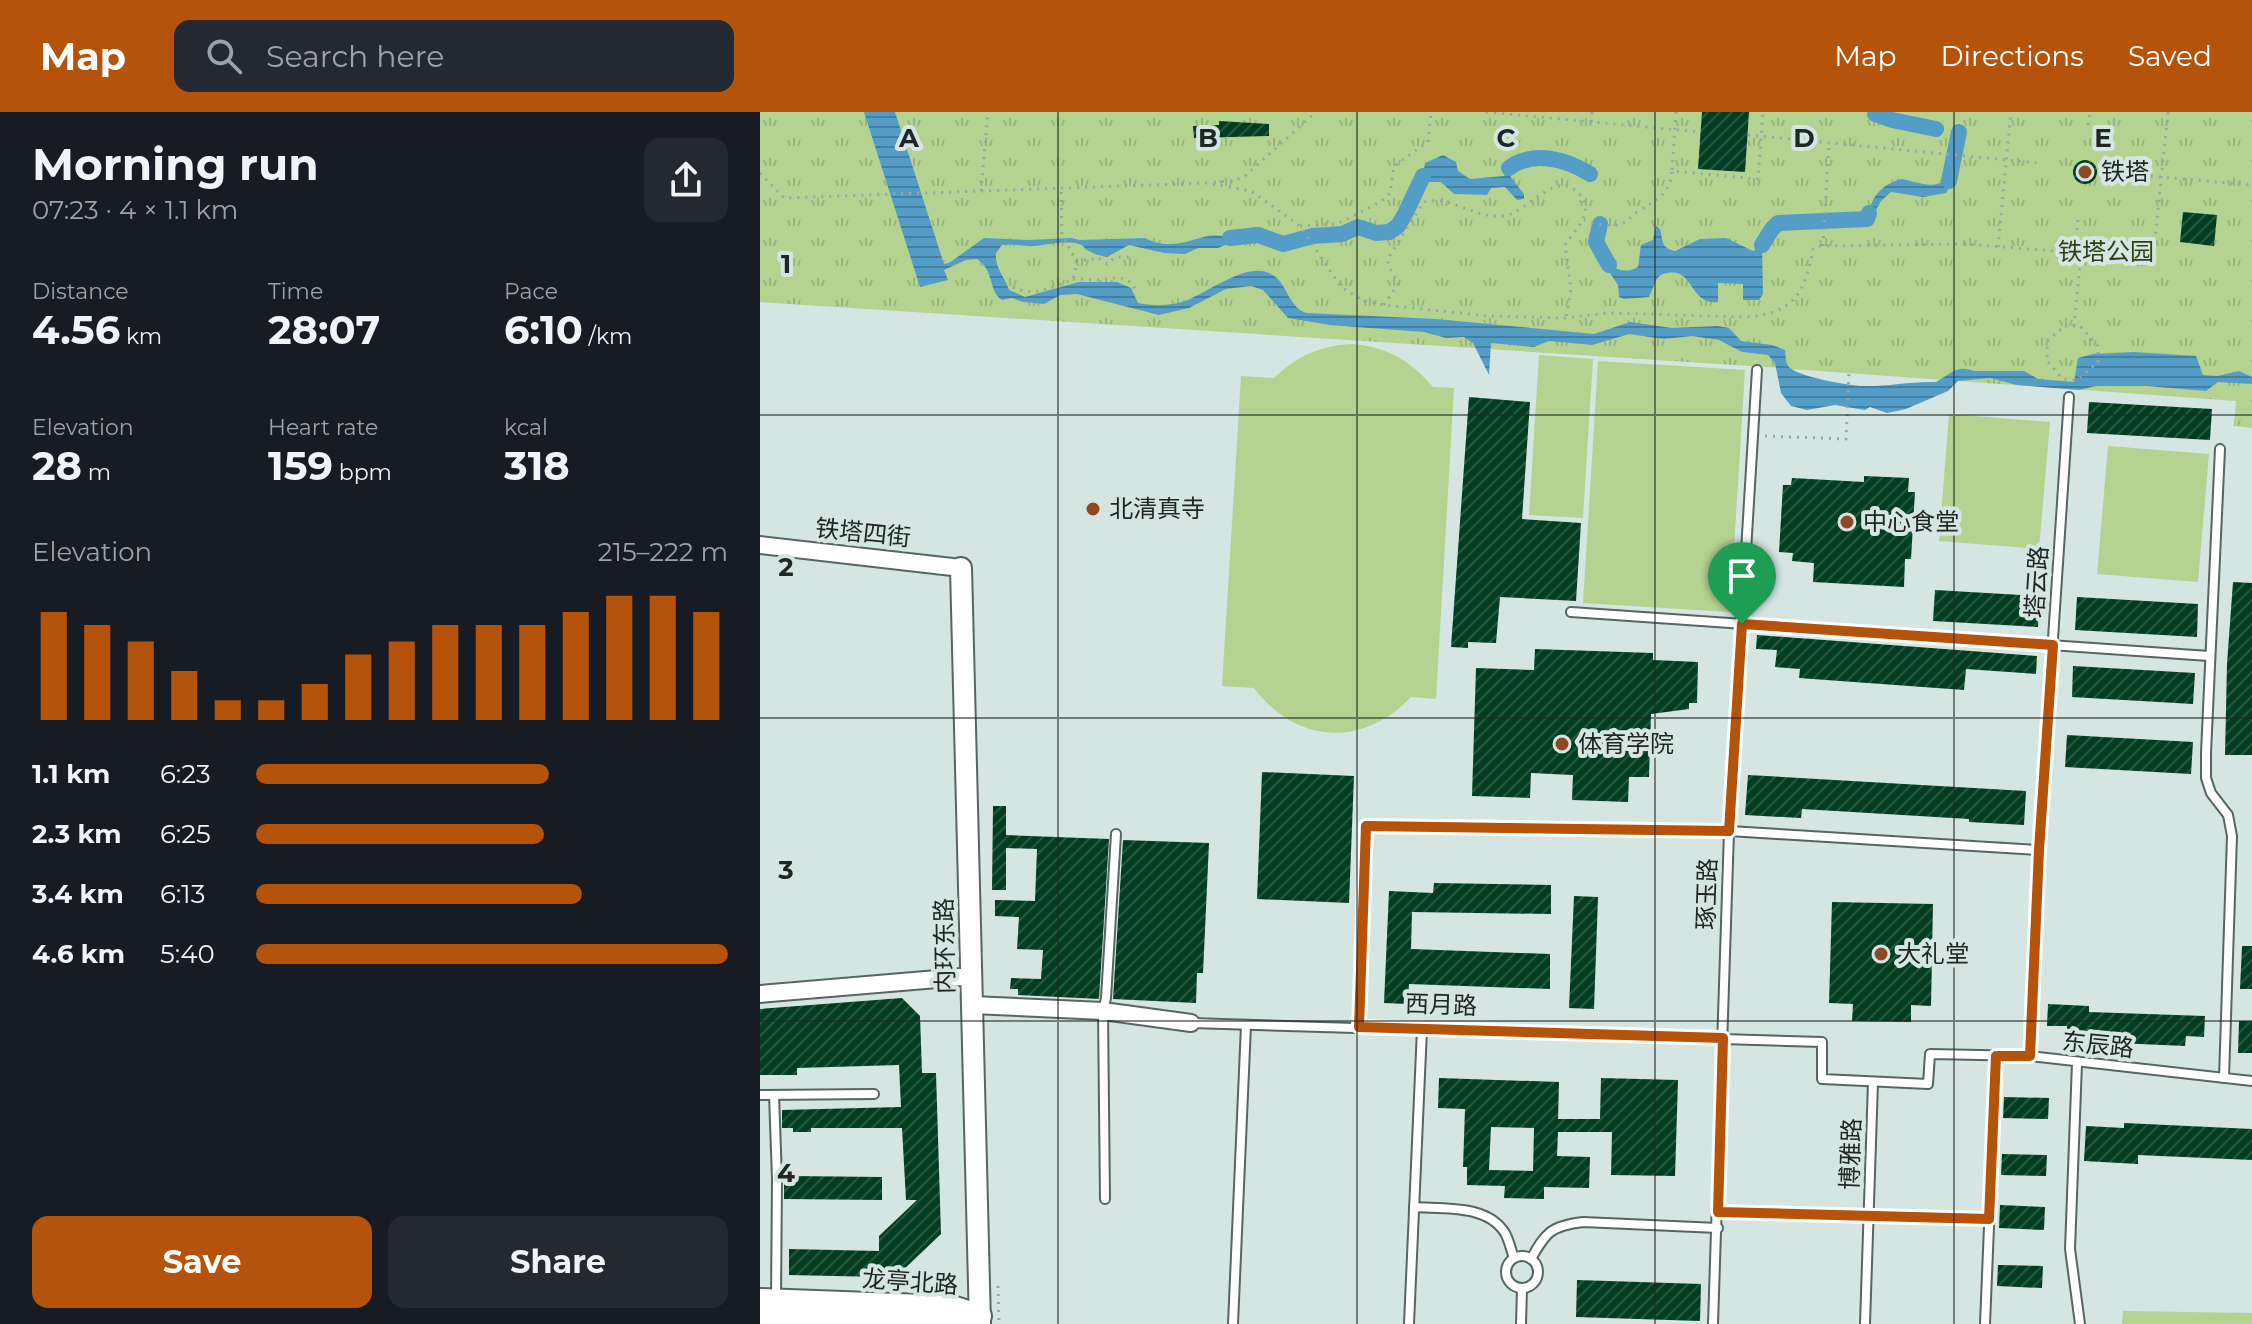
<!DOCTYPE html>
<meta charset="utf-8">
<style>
body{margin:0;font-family:Montserrat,"Noto Sans SC",sans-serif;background:#242831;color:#f1f3f6;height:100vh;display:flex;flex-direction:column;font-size:30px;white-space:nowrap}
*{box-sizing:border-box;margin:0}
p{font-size:26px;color:#9ea1a6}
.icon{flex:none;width:44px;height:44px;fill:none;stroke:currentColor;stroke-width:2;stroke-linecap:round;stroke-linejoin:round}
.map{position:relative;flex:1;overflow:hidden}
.sheet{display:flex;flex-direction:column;background:#171b24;width:760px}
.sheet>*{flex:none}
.pin{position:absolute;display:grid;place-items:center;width:68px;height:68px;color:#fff;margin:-82px -34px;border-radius:50% 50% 50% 0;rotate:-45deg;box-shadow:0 0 8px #0007}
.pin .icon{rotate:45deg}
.round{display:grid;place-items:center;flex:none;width:84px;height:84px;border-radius:16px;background:#242831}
.summary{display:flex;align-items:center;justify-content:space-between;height:136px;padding:0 32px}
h1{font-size:44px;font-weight:700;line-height:60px}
.stats{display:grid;grid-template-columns:repeat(3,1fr);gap:12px;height:136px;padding:8px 32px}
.stats div{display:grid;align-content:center}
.stats b{font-size:40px;font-weight:700}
.stats small{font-size:22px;font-weight:400}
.stats p{font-size:22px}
.chart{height:224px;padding:16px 32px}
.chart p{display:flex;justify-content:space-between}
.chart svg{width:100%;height:144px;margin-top:8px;stroke:#b45309;stroke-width:6}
.action{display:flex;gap:16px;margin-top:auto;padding:16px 32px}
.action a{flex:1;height:92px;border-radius:16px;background:#b45309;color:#fff;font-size:32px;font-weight:700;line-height:92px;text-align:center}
.action a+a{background:#242831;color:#f1f3f6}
ul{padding:0 32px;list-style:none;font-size:26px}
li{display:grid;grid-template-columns:128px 96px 1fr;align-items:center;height:60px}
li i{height:20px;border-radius:10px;background:#b45309}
header{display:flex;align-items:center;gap:48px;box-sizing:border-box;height:112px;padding:0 40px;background:#b45309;color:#fff}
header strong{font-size:38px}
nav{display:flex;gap:44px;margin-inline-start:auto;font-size:28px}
.search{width:560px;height:72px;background:#242831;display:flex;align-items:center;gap:20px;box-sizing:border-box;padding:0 28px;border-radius:16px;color:#9ea1a6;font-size:30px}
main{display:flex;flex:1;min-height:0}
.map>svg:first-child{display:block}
.park{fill:url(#park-tufts)}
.pitch{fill:#b4d391}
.water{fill:url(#water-rules)}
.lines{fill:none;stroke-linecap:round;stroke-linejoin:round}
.canal{stroke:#539dc7;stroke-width:16}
.building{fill:url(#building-hatch);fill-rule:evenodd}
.service-casing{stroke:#576563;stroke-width:12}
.minor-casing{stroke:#576563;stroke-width:20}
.tertiary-casing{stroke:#576563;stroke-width:24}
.secondary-casing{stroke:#576563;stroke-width:26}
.path{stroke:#99a6a3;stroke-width:3;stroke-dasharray:2 6;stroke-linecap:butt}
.service{stroke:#fff;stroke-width:8}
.minor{stroke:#fff;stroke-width:16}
.tertiary{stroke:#fff;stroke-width:20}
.secondary{stroke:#fff;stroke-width:22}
.route-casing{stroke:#fff;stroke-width:16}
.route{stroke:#b45309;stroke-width:10}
.grid{fill:none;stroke:#202624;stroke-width:2;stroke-opacity:0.55}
.poi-dot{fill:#8f4921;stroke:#d5e5e2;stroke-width:3}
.labels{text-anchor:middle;stroke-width:8;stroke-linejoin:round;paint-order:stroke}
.poi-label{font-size:24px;fill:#202624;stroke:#d5e5e2;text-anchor:start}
.park-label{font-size:24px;fill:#2d4110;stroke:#d5e5e2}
.street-label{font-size:24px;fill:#202624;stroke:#d5e5e2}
.grid-label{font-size:26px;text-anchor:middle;font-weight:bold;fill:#202624;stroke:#d5e5e2;stroke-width:8;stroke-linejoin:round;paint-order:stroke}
</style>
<header>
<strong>Map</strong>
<div class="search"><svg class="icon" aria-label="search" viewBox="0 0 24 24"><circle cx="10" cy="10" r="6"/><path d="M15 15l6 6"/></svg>Search here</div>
<nav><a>Map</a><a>Directions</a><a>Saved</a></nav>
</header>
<main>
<section class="sheet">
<div class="summary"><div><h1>Morning run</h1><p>07:23 · 4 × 1.1 km</p></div><a class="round"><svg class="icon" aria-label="share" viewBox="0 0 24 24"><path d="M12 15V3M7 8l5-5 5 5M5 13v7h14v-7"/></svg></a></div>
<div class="stats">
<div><p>Distance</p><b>4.56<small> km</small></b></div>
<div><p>Time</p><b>28:07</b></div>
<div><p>Pace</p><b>6:10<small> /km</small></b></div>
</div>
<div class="stats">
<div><p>Elevation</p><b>28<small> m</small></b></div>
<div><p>Heart rate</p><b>159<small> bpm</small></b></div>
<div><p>kcal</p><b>318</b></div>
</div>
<div class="chart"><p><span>Elevation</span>215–222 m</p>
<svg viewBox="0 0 160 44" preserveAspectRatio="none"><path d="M5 44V11M15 44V15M25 44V20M35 44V29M45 44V38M55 44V38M65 44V33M75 44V24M85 44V20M95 44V15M105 44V15M115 44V15M125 44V11M135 44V6M145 44V6M155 44V11"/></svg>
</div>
<ul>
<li><b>1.1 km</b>6:23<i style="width:62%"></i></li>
<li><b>2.3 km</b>6:25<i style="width:61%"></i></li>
<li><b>3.4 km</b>6:13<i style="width:69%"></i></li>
<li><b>4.6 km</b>5:40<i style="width:100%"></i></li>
</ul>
<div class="action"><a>Save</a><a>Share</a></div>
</section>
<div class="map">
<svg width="1492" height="1212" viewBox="0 0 1492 1212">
<defs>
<pattern id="park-tufts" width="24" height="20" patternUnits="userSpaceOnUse" patternTransform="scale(2)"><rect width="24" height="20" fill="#b4d391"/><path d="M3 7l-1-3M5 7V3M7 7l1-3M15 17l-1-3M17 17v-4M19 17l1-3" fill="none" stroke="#9ab57d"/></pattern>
<pattern id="water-rules" width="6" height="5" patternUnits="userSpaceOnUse" patternTransform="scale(2)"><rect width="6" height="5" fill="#539dc7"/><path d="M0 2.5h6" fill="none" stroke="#4480a1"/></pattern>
<pattern id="building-hatch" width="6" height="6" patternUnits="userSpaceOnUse" patternTransform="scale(2)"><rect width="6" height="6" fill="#013e21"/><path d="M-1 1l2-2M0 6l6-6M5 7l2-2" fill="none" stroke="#265840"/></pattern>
</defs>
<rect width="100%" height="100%" fill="#d5e5e2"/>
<path class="park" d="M0,0H1492V316L1474,314L1476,289L1005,255L0,190Z"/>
<g class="pitch">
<path d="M593,232C627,235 651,249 673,275L694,276L676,587L651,585C603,636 536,632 494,576L462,574L481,264L514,266C537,244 561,233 593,232Z"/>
<path d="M779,243L833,247L823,406L769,403Z"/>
<path d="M838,249L985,258L970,500L823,491Z"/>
<path d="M1189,302L1290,310L1279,437L1179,429Z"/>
<path d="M1348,334L1449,342L1438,470L1337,462Z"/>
<path d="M1363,1199L1492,1201V1212H1362Z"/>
</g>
<g class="water">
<path d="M104,0H135L184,152L189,151L224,126L268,128L312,126L319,128L385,126C420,144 442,115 470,126L468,132L458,136H438L425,142L404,141L369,133L347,145C341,144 334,142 329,139C321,135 327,135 319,132C309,128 284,133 274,134C264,135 254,131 242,133L236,141C235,157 244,163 249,178L265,185L319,170H357L371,176L378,191C393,194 407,194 422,190C445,183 485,150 509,161C528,169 526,193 546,201L676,207L834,222L870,210L912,216L958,214L969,216L981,229L1012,233L1025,238C1026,244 1025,251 1029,255C1039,265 1087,273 1101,274C1126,275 1151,269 1176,270C1190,262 1197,252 1214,259H1264L1278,267L1314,270L1318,246L1333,242L1374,240L1436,244L1443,263L1457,264L1479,259L1492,265V272L1458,270L1446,279L1387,274H1336L1319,278L1257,273L1230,266L1198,269L1188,279L1146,297L1127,301L1110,295L1105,298L1075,293L1047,298L1031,294L1021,281L1015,251L1008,243L982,240L959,228L932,224L904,227L869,222L832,233L789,229L774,235L731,231L729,263L713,231L704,225L686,226L664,220L570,213L528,206L503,178L491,174L466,177L429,196L399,203L317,182L300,183L284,192L263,190L252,186L242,188C228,179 235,159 217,147L206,148L184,158L188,168L160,175Z"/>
<path d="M683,43L696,50L698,59L710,67L744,64L749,56L753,58L750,64L764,82V87L757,88L745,75L731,76L727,83L694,82L681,70H667L663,64L665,51Z"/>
<path d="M1141,67C1157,69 1172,79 1187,67L1189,76L1186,81L1163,85L1131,80L1120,90L1112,106L1109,101C1112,83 1123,72 1141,67Z"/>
<path d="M896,114L900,117C903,129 901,136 915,139L940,127L966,126L993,139L1002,133L1003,182L999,188H983V172L958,171V190C930,194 934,156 908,161C902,162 901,162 897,167C894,172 892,179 889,185L864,187L859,185L858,173L846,155L849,153C859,159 867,161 878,155L881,133L893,128Z"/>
</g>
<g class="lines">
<g class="canal">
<path d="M1115,2L1132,8L1176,17"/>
<path d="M749,56C773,38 806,47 830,62"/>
<path d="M1189,69L1199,20"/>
<path d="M840,112L836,130L849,153"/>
<path d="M470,126L498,123L523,132L553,124L582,122L598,115L616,121L629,120L638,114L645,102L663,64"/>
<path d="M1002,133L1012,117L1018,111L1107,107L1109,101"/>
</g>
</g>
<g class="building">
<path d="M942,0H989L985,60L938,57Z"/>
<path d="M459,9L509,12V24L434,26L433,14L459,13Z"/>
<circle cx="1325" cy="60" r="12"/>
<path d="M1423,100L1457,103L1454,134L1420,130Z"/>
<path d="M709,285L770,290L762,407L821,411L816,489L740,485L736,531L708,530V536L691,535Z"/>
<path d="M1329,290L1452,297L1450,328L1327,321Z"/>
<path d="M1104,364L1149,366L1148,380H1155L1151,447H1145L1144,475L1053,470L1054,451L1032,449L1033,441L1019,440L1023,373H1031L1032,366L1104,370Z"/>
<path d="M1473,470L1492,471V643H1465L1467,552Z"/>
<path d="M1175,478L1280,484L1278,515L1173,509Z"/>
<path d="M1317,485L1438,492L1437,525L1315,518Z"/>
<path d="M997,523L1277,544L1276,562L1206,557L1204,578L1039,566L1040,557L1015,555L1017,538L996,537Z"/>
<path d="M775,537L893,541V548L938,550L937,591H929V597L891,602L889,665H869L868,690L812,688L813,663L771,661L770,686L712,684L716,556L774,558Z"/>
<path d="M1313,554L1435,561L1433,592L1312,585Z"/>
<path d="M1307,623L1433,630L1431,662L1305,655Z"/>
<path d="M502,660L594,664L589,791L497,787Z"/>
<path d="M988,663L1266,679L1264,713L1209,710V707L1042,697L1041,706L985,703Z"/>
<path d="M233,694H246V723L349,727L339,887L258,883V877H250L251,866L281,867L283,838L257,837L259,805L235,804V788L275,789L277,737L246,736V778H232Z"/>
<path d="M363,728L449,731L443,861H437L436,891L353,887Z"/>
<path d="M674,771L791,773V802L652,800L651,837L790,842V877L649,872L648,892L624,891L629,779L673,781Z"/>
<path d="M814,784L838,785L834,897L809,896Z"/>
<path d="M1072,790L1173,792L1171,894L1151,893V910L1092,909L1093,892L1069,891Z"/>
<path d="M1482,834H1492V877H1480Z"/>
<path d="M142,886L160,904L162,961H176L181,1122L141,1160H121V1165L29,1163V1137L119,1139V1124L157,1088H146L142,1016H51V1020H33V1016H22V998L141,995L139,953L37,956V963H0V897Z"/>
<path d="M1288,892L1329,894V900L1445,904L1444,925L1426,924L1425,934L1334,930V934H1307V914H1287Z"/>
<path d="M1479,909H1492V941H1478Z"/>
<path d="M679,966L799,970L798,1007H840L841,966L918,968L915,1064L851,1063L852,1020H798L797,1044L830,1045L829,1076L784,1075V1087L744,1086L745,1074L707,1073V1055H703L705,997L678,996ZM731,1015L774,1016L773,1059L729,1058Z"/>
<path d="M1244,985L1289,986L1288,1007L1243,1006Z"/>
<path d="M1364,1011L1492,1017V1048L1378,1043V1052L1324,1049L1326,1014L1364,1016Z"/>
<path d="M1242,1042L1287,1043L1286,1064L1241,1063Z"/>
<path d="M30,1064L122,1065V1088L24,1087V1067H30Z"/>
<path d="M1240,1093L1285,1095L1284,1118L1239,1116Z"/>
<path d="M1238,1153L1283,1154L1282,1176L1237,1174Z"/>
<path d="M817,1168L941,1172L940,1209L816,1205Z"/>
</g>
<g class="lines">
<g class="service-casing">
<g id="service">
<path d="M1460,337L1446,641V666L1451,681L1468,703L1472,724L1464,966"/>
<path d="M811,500L1449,544"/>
<path d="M431,911L1062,930V967L1168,972L1170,942L1270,944L1492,969"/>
<path d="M599,915L606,714L969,719L1279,738"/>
<path d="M1270,944L1279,738L1309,285"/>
<path d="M1317,951L1310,1137L1320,1212"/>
<path d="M0,983L114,982"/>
<path d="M14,983L17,1067L16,1186"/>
<path d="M345,1087L343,899L346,886L356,722"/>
<path d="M654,1095C683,1097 727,1092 745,1121C749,1128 751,1138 754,1146"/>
<path d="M958,1100L1229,1107"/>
<circle cx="762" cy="1160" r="16"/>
<path d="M771,1147C786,1120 791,1114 823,1110L958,1116"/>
<path d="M473,1212L486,913"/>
<path d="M649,1212L662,917"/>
<path d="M761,1212L762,1176"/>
<path d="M953,1212L969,719L997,258"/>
<path d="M1105,1212L1113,970"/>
<path d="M1225,1212L1236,944"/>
</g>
</g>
<g class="minor-casing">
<g id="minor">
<path d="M0,433L201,456"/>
<path d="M0,882L213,864"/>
<path d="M212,893L343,899L431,911"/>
</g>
</g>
<g class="tertiary-casing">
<path id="tertiary" d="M201,456L220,1212"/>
</g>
<g class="secondary-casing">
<g id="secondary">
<path d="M0,1188L192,1195L220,1204"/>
<path d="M0,1205L193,1211L218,1204"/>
</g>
</g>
<g class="path">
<path d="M726,0L940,20"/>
<path d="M916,0L912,59L998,67L1003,0"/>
<path d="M831,10L832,0"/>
<path d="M1328,13L1330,0"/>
<path d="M988,23L1278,51"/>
<path d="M0,61L24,86L447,71L491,79L540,114L581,175L602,188L624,193L728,204L806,206L848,201L985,205C1034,202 1045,181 1053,137L1058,134L1206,132L1393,147L1408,0"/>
<path d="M1367,62L1492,73"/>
<path d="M454,70L473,69L485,64L556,0"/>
<path d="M221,79L228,0"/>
<path d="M824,108C834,111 846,115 856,113C866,112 870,105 877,100C895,88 910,85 912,59"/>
<path d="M540,114L577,112L622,89L630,81L634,54L668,30L671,0"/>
<path d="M1063,134L1069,31"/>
<path d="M1238,135L1251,0"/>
<path d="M1315,142L1318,106"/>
<path d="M316,148H331L337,145L347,152L356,145H369"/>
<path d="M313,167C322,167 331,168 339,168C356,166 369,161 377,181"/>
<path d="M253,175C274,186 292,175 313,167L317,151L302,122L301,76"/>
<path d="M624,193L638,172C636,164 628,157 628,149C627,145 659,98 664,90C691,83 715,107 743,104C767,102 797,54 820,83C835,103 814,118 805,133L811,177L806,206"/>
<path d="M1305,214H1320L1338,234V250L1317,268L1303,267L1287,249V229Z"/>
<path d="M1314,214L1321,142"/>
<path d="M1005,324L1086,327L1089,261"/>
<path d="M238,1174L239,1212"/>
</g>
<use href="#service" class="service"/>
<use href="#minor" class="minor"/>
<use href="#tertiary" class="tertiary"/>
<use href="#secondary" class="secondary"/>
</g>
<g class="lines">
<g class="route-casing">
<path id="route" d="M982,512L1293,533L1279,738L1270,944H1236L1229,1107L958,1100L963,926L599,915L606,714L969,719Z"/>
</g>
<use href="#route" class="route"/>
</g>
<path class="grid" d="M298,0V1212M597,0V1212M895,0V1212M1194,0V1212M0,303H1492M0,606H1492M0,909H1492"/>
<g class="poi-dot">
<circle cx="1325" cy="60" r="8"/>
<circle cx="333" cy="397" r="8"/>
<circle cx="1087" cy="410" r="8"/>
<circle cx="802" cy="632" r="8"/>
<circle cx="1121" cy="842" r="8"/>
</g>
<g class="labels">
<g class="poi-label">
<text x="1341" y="68">铁塔</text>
<text x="349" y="405">北清真寺</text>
<text x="1103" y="418">中心食堂</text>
<text x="818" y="640">体育学院</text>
<text x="1137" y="850">大礼堂</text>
</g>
<g class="park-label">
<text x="1346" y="148">铁塔公园</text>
</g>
<g class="street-label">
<text transform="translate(103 421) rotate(6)" y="8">铁塔四街</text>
<text transform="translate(1277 470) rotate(-86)" y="8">塔云路</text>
<text transform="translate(947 782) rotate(-88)" y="8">琢玉路</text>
<text transform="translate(185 834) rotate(-91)" y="8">内环东路</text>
<text transform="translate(681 893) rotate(2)" y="8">西月路</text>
<text transform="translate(1338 933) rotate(6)" y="8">东辰路</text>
<text transform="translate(1091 1042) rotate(-88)" y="8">博雅路</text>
<text transform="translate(150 1170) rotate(4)" y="8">龙亭北路</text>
</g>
</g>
<g class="grid-label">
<text x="149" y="35">A</text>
<text x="448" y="35">B</text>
<text x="746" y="35">C</text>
<text x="1044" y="35">D</text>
<text x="1343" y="35">E</text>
<text x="26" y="161">1</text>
<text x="26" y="464">2</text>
<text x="26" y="767">3</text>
<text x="26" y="1070">4</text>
</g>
</svg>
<div class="pin" style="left:982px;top:512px;background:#1e9e55"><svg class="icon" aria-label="arrive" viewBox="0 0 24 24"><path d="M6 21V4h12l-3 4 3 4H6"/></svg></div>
</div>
</main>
